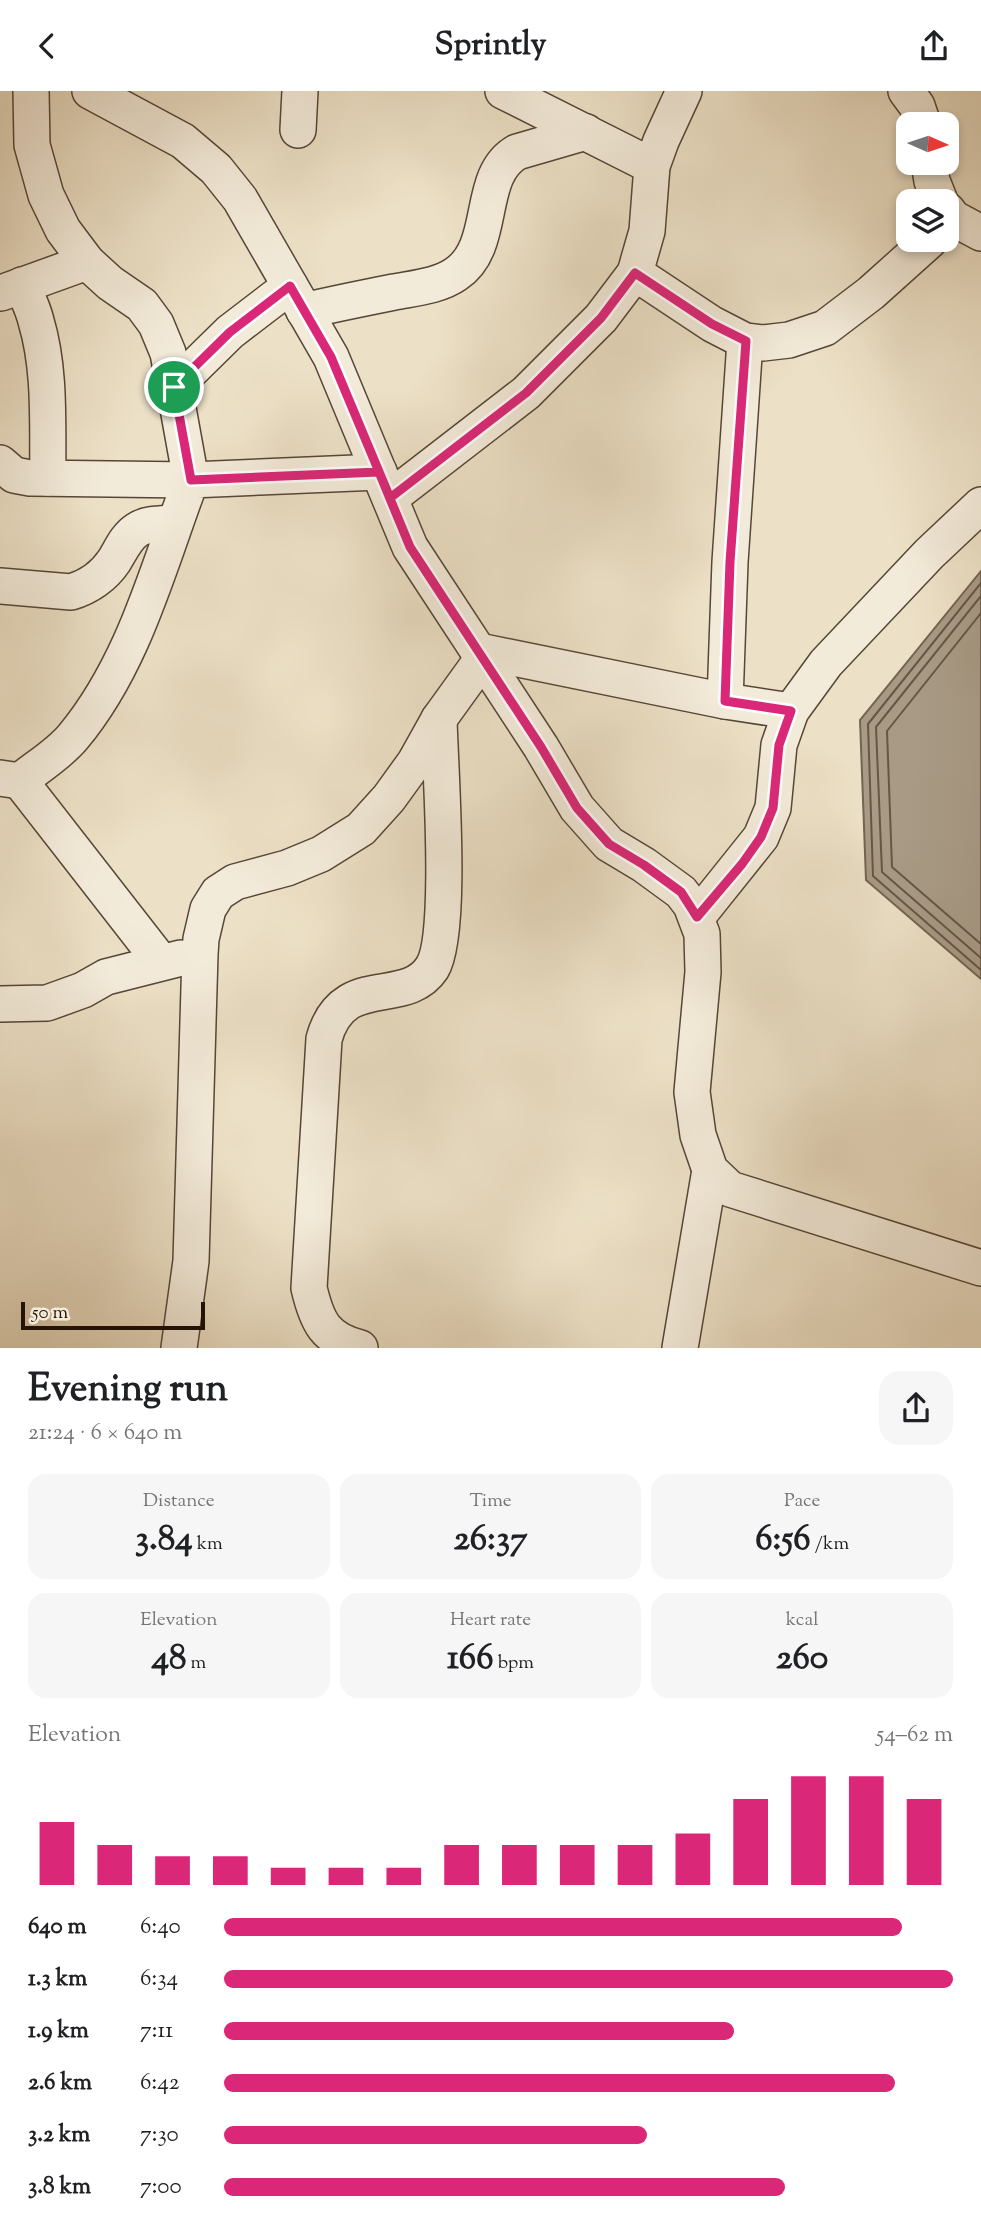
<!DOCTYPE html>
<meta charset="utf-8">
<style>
body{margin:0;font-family:"Sorts Mill Goudy",serif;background:#f6f6f6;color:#202124;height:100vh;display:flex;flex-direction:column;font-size:26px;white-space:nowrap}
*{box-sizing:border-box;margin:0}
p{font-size:23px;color:#757577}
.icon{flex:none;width:38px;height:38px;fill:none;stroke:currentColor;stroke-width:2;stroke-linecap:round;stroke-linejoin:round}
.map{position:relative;height:1257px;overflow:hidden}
.details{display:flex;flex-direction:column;background:#fff;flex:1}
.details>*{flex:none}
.needle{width:46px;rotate:93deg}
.controls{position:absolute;left:896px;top:21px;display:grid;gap:14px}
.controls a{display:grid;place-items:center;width:63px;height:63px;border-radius:14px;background:#fff;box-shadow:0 4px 10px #0003;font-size:35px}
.scale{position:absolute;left:21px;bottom:18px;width:184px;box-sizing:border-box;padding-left:7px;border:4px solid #251306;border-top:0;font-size:19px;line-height:24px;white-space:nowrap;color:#251306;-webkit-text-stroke:5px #f3ebda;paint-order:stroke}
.pin{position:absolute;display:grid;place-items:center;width:60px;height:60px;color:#fff;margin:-30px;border:4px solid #fff;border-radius:50%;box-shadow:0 2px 7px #0007}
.round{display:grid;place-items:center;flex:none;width:74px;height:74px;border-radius:21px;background:#f6f6f6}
.head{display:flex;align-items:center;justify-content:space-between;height:119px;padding:0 28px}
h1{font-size:38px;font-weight:700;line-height:52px}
.figures{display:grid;grid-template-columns:repeat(3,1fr);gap:10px;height:119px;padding:7px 28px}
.figures div{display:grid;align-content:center;border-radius:18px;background:#f6f6f6;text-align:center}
.figures b{font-size:35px;font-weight:700}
.figures small{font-size:19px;font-weight:400}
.figures p{font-size:19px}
.chart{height:196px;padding:14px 28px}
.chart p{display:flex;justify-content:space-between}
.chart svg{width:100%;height:126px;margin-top:7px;stroke:#db2777;stroke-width:6}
ul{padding:0 28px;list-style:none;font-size:23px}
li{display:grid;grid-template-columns:112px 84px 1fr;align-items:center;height:52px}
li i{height:18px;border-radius:9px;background:#db2777}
header{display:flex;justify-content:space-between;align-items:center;height:91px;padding:0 28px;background:#fff;font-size:32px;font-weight:700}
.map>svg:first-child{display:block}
.water{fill:#a89a85;stroke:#746452;stroke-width:2}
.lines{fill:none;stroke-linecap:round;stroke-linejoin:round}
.shore{stroke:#665646;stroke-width:2}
.minor-casing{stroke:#574636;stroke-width:38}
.minor{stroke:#f3ebda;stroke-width:35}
.route-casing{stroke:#fff;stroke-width:14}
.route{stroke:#db2777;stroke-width:9}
</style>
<header><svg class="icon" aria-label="back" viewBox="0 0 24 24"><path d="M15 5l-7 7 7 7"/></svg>Sprintly<svg class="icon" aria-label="share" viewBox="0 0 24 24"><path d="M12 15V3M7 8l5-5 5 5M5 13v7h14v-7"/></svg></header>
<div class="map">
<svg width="981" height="1257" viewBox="0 0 981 1257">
<rect width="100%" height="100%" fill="#ece0c6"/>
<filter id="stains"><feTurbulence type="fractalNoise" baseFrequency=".00286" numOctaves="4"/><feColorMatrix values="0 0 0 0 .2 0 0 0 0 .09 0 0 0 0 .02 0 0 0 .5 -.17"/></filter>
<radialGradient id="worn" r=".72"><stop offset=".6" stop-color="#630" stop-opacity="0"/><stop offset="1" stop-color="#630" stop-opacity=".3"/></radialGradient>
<path class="water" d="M981,480V888L866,789L860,629Z"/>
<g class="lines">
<g class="shore">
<path d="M981,492L868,633L873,785L981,879"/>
<path d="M981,505L876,636L882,781L981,867"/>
<path d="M981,522L887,640L892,776L981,853"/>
</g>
<g class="minor-casing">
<g id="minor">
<path d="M90,0L183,50L216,78L240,108L331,266L410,456L541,656L577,717L609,753L644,774L681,801L691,814L702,843L703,881L692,1001L698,1044L710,1079L730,1098L981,1177"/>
<path d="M503,0L652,75"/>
<path d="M906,0L917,15L923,33"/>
<path d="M298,39L300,0"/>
<path d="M929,72L932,90L940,110"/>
<path d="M947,119L953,127L981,142"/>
<path d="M635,182L712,233L745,250L763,252L789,249L825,237L871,202L930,149"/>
<path d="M22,194C27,206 33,217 36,230C51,280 47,335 48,387"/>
<path d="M1,202L87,171"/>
<path d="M304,220C334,213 364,207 394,201C415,197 439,195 456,183C498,155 475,85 517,61L586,41"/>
<path d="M174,296L230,241L290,195"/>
<path d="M0,372L14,384L30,387L191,389L168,262L156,233L142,214L110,192L87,171L63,139L46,104L32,54L31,0"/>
<path d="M390,407L526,302L601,227L635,182L647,140L652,75L661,50L684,0"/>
<path d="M0,495L71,501C88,496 104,485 114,470C121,459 126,446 137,439C147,432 163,433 175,432"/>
<path d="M479,560L725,610L791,620"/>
<path d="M725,610L730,471L745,250"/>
<path d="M0,687L20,690C37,676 59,663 73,646C134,573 158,476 191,389L379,381"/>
<path d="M20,690L161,871"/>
<path d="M697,826L761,746L773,717L779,654L791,620L826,572L929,463L981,414"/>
<path d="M0,913L47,912L83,899L106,886L181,867"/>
<path d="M179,1257L191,1170L200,863L201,848L208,818L218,802L235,791L287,777L321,763L361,738L389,707L415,671L439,628L483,567"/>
<path d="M360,1257C325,1248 317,1231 309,1197L324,948C343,879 405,918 432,877C453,844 440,675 439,628"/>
<path d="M680,1257L710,1079"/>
</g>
</g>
<use href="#minor" class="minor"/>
</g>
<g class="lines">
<g class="route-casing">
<path id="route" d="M174,296L191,389L379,381L410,456L541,656L577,717L609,753L644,774L681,801L697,826L742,773L761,746L773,717L779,654L791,620L725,610L730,471L746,250L712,233L635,182L601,227L526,302L390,407L331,266L290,195L230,241L174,296"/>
</g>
<use href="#route" class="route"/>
</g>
<rect width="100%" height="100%" filter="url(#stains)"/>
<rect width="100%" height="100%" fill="url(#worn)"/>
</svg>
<div class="controls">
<a><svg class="needle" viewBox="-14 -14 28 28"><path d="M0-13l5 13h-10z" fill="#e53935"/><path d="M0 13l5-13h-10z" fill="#757577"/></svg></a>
<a><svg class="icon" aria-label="layers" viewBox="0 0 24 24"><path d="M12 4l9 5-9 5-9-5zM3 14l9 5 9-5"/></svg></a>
</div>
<div class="scale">50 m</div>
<div class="pin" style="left:174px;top:296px;background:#1e9e55"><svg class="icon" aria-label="arrive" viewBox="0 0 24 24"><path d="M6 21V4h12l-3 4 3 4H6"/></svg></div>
</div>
<section class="details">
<div class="head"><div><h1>Evening run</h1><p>21:24 · 6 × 640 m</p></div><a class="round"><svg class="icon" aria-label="share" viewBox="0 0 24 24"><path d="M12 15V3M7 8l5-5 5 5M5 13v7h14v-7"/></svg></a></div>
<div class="figures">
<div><p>Distance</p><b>3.84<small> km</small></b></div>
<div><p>Time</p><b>26:37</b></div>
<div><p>Pace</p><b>6:56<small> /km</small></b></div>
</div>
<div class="figures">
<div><p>Elevation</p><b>48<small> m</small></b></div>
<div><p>Heart rate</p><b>166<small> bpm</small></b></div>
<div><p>kcal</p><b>260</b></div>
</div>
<div class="chart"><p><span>Elevation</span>54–62 m</p>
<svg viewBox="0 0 160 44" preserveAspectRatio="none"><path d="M5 44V22M15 44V30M25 44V34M35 44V34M45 44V38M55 44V38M65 44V38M75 44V30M85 44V30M95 44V30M105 44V30M115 44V26M125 44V14M135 44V6M145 44V6M155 44V14"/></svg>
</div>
<ul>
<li><b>640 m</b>6:40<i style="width:93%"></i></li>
<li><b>1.3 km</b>6:34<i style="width:100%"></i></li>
<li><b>1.9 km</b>7:11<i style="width:70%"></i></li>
<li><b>2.6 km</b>6:42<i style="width:92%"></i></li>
<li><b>3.2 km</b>7:30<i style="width:58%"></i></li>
<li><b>3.8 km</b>7:00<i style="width:77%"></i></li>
</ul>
</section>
